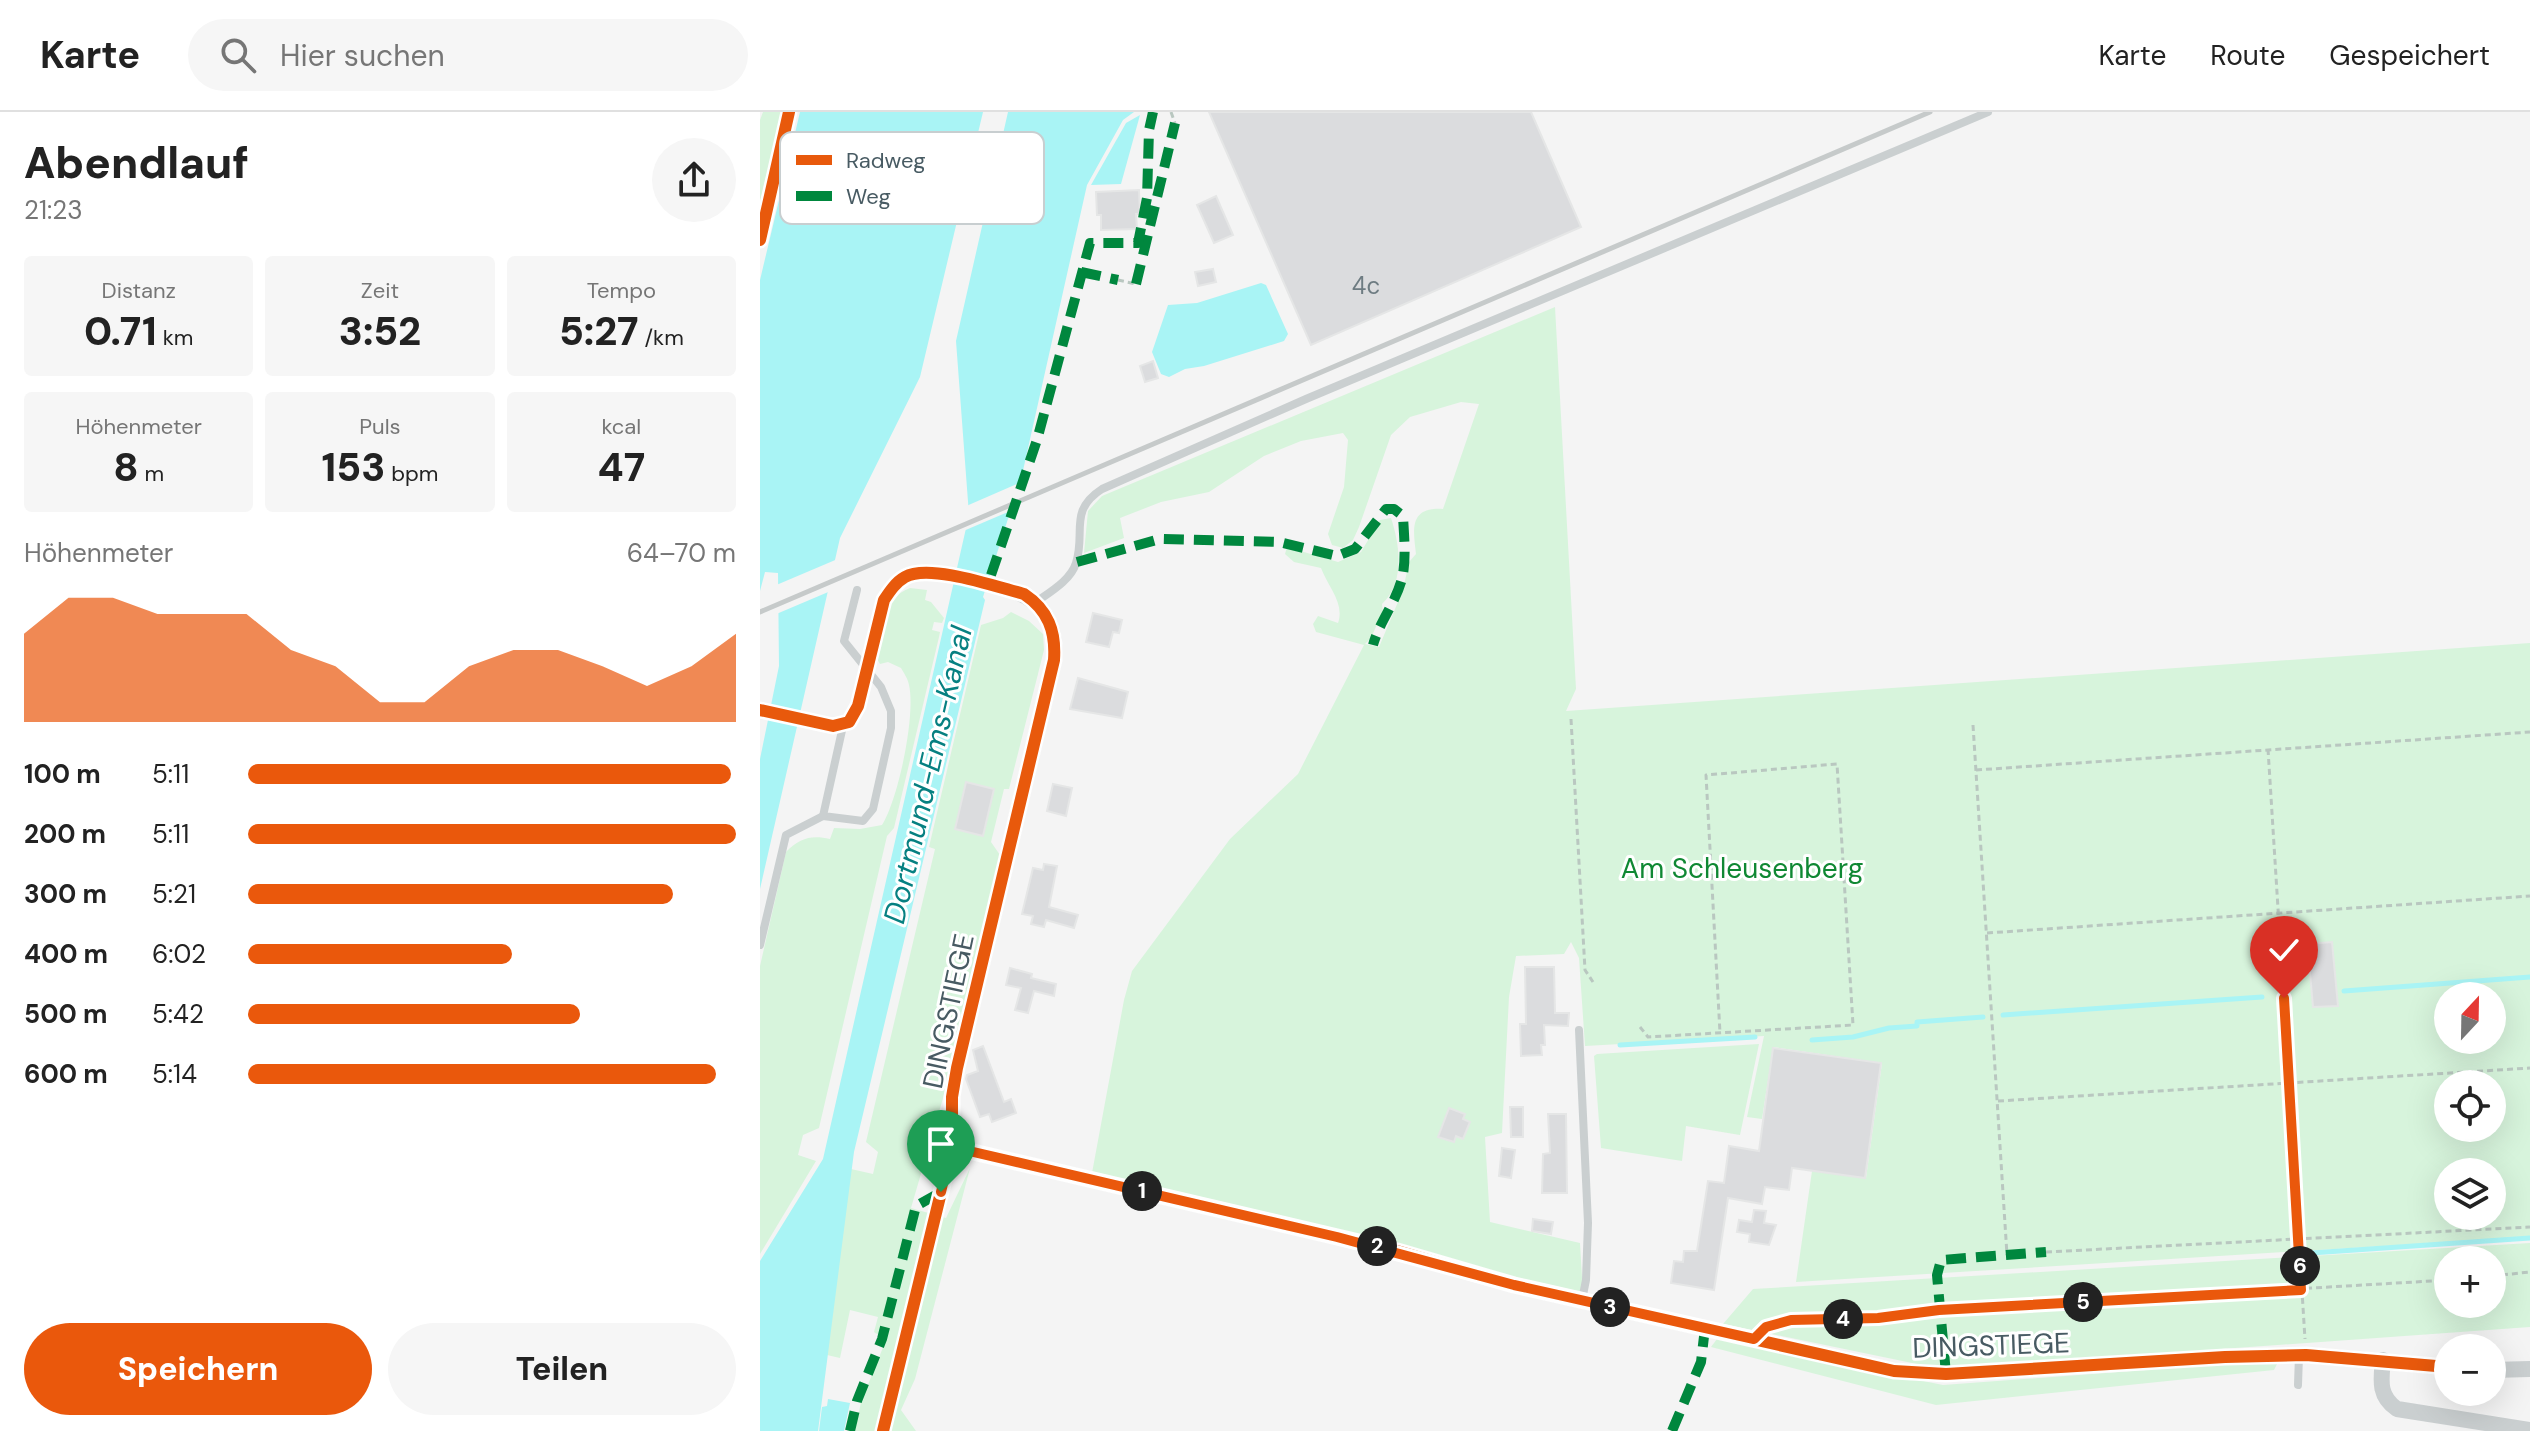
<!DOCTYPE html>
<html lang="de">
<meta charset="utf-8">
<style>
body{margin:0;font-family:"DM Sans",sans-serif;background:#f6f6f6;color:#222;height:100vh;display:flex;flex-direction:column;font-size:30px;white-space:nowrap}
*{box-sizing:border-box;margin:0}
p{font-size:26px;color:#767676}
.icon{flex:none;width:44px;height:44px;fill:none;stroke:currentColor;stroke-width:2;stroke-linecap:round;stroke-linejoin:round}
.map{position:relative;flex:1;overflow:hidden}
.drawer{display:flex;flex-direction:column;background:#fff;width:760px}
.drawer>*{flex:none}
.needle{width:52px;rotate:22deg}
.tools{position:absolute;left:1674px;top:870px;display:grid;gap:16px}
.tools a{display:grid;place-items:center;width:72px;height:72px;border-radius:50%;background:#fff;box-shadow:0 8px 32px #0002;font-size:40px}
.pin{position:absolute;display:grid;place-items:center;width:68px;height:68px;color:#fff;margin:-82px -34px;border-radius:50% 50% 50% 0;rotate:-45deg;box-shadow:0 0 8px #0007}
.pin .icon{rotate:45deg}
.km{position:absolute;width:40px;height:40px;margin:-20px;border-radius:50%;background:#222;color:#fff;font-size:22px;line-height:40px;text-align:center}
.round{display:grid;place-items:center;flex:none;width:84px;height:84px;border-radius:42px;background:#f6f6f6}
.headline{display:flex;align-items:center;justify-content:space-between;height:136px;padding:0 24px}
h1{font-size:44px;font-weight:800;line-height:60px}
.metrics{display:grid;grid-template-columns:repeat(3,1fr);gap:12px;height:136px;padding:8px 24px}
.metrics div{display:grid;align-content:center;border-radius:8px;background:#f6f6f6;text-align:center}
.metrics b{font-size:40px;font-weight:800}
.metrics small{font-size:22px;font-weight:400}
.metrics p{font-size:22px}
.chart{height:224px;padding:16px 24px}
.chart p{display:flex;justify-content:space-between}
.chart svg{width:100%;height:144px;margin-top:8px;fill:#ea580c;opacity:.7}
.action{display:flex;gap:16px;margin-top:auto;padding:16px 24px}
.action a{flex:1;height:92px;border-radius:48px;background:#ea580c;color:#fff;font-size:32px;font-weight:800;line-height:92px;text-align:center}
.action a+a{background:#f6f6f6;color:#222}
ul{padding:0 24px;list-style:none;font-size:26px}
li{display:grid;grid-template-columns:128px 96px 1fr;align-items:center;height:60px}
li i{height:20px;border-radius:10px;background:#ea580c}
header{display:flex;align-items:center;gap:48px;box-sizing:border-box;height:112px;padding:0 40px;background:#fff;border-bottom:2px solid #e0e0e0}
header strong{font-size:38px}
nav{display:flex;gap:44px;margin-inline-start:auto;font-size:28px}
.search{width:560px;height:72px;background:#f6f6f6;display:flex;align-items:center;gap:20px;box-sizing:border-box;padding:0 28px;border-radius:44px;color:#767676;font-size:30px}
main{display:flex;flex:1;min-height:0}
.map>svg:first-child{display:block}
.green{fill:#d7f4dc;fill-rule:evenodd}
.water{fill:#a9f4f5}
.pier{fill:#f4f4f4}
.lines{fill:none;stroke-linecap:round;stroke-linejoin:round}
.stream{stroke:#a9f4f5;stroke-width:5}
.building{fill:#dbdcde;stroke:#e5e6e6;stroke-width:2}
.path{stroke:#b9c7c0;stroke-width:3;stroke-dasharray:6 4;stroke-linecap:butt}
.lane{stroke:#cacfd0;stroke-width:8}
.street{stroke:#cacfd0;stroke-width:16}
.rail{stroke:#c6caca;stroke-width:5}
.lane-bridge{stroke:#cacfd0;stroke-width:8}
.quiet{stroke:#00873e;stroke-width:10;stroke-dasharray:20 10;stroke-linecap:butt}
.cycleway-casing{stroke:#fff;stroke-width:17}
.cycleway{stroke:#e8590c;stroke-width:12}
.route-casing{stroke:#fff;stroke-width:16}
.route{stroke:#ea580c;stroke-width:10}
.labels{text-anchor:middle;stroke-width:6;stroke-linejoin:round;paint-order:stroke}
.number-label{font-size:24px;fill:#6e7c82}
.park-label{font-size:28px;fill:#0f8833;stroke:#fff}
.street-label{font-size:28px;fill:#485b63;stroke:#fff}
.water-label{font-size:30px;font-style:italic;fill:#068081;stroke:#fff}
.key{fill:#fff;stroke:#c8ced0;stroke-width:2}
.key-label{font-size:22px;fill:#485b63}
</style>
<header>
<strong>Karte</strong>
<div class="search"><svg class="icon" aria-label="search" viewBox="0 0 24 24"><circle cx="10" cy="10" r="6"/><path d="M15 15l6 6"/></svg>Hier suchen</div>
<nav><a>Karte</a><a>Route</a><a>Gespeichert</a></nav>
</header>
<main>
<section class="drawer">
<div class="headline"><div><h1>Abendlauf</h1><p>21:23</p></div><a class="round"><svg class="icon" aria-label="share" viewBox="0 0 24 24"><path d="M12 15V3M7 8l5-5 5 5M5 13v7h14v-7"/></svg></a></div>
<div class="metrics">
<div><p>Distanz</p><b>0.71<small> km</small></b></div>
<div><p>Zeit</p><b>3:52</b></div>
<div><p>Tempo</p><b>5:27<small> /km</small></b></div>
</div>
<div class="metrics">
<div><p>Höhenmeter</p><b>8<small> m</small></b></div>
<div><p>Puls</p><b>153<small> bpm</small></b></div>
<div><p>kcal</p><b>47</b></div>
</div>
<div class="chart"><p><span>Höhenmeter</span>64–70 m</p>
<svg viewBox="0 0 160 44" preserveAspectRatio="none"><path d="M0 44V17L10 6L20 6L30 11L40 11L50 11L60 22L70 27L80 38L90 38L100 27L110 22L120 22L130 27L140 33L150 27L160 17V44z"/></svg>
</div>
<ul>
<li><b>100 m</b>5:11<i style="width:99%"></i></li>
<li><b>200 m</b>5:11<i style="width:100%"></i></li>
<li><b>300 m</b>5:21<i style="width:87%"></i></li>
<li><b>400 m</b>6:02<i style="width:54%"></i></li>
<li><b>500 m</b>5:42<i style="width:68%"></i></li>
<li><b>600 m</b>5:14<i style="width:96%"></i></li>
</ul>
<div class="action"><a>Speichern</a><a>Teilen</a></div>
</section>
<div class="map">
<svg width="1770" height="1319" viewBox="0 0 1770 1319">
<rect width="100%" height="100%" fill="#f4f4f4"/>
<g class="green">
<path d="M3,0H22L0,90V8Z"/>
<path d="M795,195L816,577L806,599L1770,531V1125L1036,1170L1052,1059L1106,1066L1122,951L1013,935L1002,1007L987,1005L1004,924L825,934L819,846L811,830L804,842L756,844L749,885L742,1021L725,1025L730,1110L820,1131L823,1183L332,1061L364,888L372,859L470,727L538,662L604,533L556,520L553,512L558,504L578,511C585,491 568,475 561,456L534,450L525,442L527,435L578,450L601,440L620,408L631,406C640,433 645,471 622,492L623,500C616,510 615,524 605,532L619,535L643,478L649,450L656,442C653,417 649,395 683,397L719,292L701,290L650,305L631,323L599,415L593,428L583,436L572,433L568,422L584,375L588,328L583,321L541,329L504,344L449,380L401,390L360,406L364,426L324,441L328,399L342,384ZM1688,884H1732V928H1688ZM1688,972H1732V1016H1688ZM1688,1060H1732V1104H1688Z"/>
<path d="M150,476L167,478L165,488L171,490L184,506L182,511L174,510L172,518L180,520L179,525L134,716L127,724L59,1016L43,1023L38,1043L56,1049L0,1142V854L26,740C40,726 51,723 70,727L74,716L100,717L122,713C138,688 156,603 149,573C148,567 144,561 141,556L128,550L120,552L116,545C122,519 122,486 150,476Z"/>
<path d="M251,500L269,509L283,522L284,538L249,677H244L231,730L240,743L186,976L151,1096L186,1106L210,1056L155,1267L141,1298L156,1319H95L101,1290L126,1228L114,1220L118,1205L90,1198L80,1246L67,1243L89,1066L91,1057L113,1062L118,1040L106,1030L175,737L169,735L221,513L243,506Z"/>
<path d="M999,932L980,1023L926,1014L922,1049L841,1036L834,944L837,942Z"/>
<path d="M1770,1131V1215L1181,1257L963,1212L993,1177ZM1688,1148H1732V1192H1688Z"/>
<path d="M957,1227L1183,1273L1519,1248L1514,1258L1176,1293L951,1235Z"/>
</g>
<g class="water">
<path d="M40,0H223L160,265L80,426L0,777V647L19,554L18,461L5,460L0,479V168Z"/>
<path d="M248,0H374L363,8L327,73L262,363L223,485L225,488L94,1040L58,1319H0V1149L63,1047L209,403L196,229Z"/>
<path d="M380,3L361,72L331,73L366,11Z"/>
<path d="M501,171L506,173L528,222L524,229L444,254L425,257L409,265L401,262L392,240L408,193L437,191Z"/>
<path d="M68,1287L90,1291L84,1319H59L62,1295L67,1294Z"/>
</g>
<g class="pier">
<path d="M264,369L255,397L201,420L204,395Z"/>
<path d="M80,446L73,478L14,503V474Z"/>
</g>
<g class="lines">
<g class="stream">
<path d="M1584,879L1770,865"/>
<path d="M1243,903L1502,885"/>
<path d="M1052,928L1093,925L1129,916L1157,914V910L1223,905"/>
<path d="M860,933L995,925"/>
<path d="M1551,1141L1770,1126"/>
</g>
</g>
<g class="building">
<path d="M449,0H771L821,115L551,233Z"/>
<path d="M379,78L380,102H376L377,117L341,118V103H337L336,80Z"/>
<path d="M456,84L473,123L454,131L437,93Z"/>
<path d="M453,157L456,170L438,174L435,160Z"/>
<path d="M393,249L398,266L385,270L380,254Z"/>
<path d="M333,501L362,508L359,521L353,520L349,535L326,530Z"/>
<path d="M318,566L368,580L362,606L310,597Z"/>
<path d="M206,670L234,677L223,724L195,717Z"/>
<path d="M293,672L312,676L306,704L287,699Z"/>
<path d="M284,752L297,754L289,795L318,803L314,816L286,808L284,815L271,812L273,804L262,802L273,756L283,758Z"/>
<path d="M1572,830L1578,894L1553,895L1550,861L1536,862L1534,833Z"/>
<path d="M765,855H794L795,901H809L808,914L784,913L785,933H781L782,943L761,944L760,912H766Z"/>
<path d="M250,856L272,862L271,866L296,872L294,884L274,879L268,901L255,898L261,876L246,873Z"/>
<path d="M223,934L244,990L251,987L256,1001L232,1010L229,1002L220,1005L206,967L207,963L218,959L213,938Z"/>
<path d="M1013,936L1121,951L1105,1066L1032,1056L1029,1078L1005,1075L1002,1092L968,1086L954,1178L911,1171L914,1149L923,1150L924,1139H937L948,1069L964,1071L969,1034L999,1039Z"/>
<path d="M750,995H763V1025H751Z"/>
<path d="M689,996L705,1002L703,1007L710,1010L703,1027L696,1024L694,1030L678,1025Z"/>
<path d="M788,1002H806L807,1081H782L783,1042L790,1041Z"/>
<path d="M742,1036L755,1038L751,1066L739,1064Z"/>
<path d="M994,1098L1006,1099L1004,1111L1016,1113L1009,1133L989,1130L990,1122L977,1120L979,1108L992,1110Z"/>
<path d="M773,1107L793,1110L791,1122L772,1119Z"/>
</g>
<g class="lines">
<g class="path">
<path d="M411,0L415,11"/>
<path d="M358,168L376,172"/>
<path d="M811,607L825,858L833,870"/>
<path d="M1213,613L1247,1143"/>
<path d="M1508,637L1545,1227"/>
<path d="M1216,658L1770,620"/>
<path d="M1227,821L1770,784"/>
<path d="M880,915L888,925L1093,913L1077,652L946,663L960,921"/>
<path d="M1238,989L1770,956"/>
<path d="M1286,1140L1770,1115"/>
<path d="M1732,1164L1770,1160"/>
<path d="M1008,1214L1031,1208L1118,1206L1179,1198L1688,1168"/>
</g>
<g class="lane">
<path d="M276,490C290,480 311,468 316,451C326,420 308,399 342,377L546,287L1228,0"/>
<path d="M111,536C115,521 118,502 124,488C148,439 212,469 250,478"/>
<path d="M0,598L64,613L83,614L94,604L103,572"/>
<path d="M83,614L63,704L103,709L113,697L131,616V599L121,575L84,529L97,478"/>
<path d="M0,833L26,723L63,704"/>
<path d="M819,918L828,1111L826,1168L822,1188"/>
<path d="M1538,1273L1539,1243"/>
</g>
<g class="street">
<path d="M192,1035L637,1139L754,1173L1134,1259L1186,1262L1465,1245L1546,1243L1688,1255"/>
<path d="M1623,1248C1621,1268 1618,1284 1637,1297L1770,1318"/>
<path d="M1732,1258L1770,1257"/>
<path d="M123,1319L192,1035V985L197,956L294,548C297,515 284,487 250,478"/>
</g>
<path class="rail" d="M0,500L1170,0"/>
<path class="lane-bridge" d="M103,572L111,536"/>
<g class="quiet">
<path d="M321,160L358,168"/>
<path d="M376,172L415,11"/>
<path d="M317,450L400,427L519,430L577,444L595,437L626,397H634L643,404C644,423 646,444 643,462C638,488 620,508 613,533"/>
<path d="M231,463L277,328L330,131H378L387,86L389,18L393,0"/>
<path d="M1186,1262L1177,1163L1181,1148L1286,1140"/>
<path d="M90,1319L97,1289L122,1227L156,1094L181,1080"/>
<path d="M912,1319L941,1250L945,1216"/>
</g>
<g class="cycleway-casing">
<g id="cycleway">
<path d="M0,128L29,0"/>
<path d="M0,598L73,614L89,610L98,594L124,488C130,479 136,470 145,465C169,451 237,475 264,482C288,498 296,519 294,548L197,956L192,985V1035L123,1319"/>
<path d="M192,1035L637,1139L754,1173L1134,1259L1186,1262L1465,1245L1546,1243L1688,1255"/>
</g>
</g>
<use href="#cycleway" class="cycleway"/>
</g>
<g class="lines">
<g class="route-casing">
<path id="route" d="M181,1080L192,1035L577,1125L754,1173L994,1227L1006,1215L1031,1208L1118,1206L1179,1198L1541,1178L1524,886"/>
</g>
<use href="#route" class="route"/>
</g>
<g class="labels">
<g class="number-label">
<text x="606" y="182">4c</text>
</g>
<g class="park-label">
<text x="982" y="766">Am Schleusenberg</text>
</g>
<g class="street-label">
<text transform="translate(188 899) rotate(-78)" y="10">DINGSTIEGE</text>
<text transform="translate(1231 1233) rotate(-2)" y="10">DINGSTIEGE</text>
</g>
<g class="water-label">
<text transform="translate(168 663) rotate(-77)" y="10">Dortmund-Ems-Kanal</text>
</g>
</g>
<rect x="20" y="20" width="264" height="92" rx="12" class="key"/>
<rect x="36" y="43" width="36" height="10" fill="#e8590c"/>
<rect x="36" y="79" width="36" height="10" fill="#00873e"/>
<g class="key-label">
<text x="86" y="56">Radweg</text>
<text x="86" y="92">Weg</text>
</g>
</svg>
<div class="tools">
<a><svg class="needle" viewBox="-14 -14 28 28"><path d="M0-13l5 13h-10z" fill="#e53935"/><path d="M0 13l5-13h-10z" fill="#767676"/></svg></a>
<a><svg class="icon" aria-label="locate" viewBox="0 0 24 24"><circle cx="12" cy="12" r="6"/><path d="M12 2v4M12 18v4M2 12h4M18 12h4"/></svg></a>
<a><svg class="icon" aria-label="layers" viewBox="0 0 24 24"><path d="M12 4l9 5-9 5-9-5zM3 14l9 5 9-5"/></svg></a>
<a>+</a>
<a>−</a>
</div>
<div class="pin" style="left:181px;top:1080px;background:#1e9e55"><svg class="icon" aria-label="arrive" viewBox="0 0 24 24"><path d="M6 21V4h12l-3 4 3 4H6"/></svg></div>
<div class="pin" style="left:1524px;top:886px;background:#d93025"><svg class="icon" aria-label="check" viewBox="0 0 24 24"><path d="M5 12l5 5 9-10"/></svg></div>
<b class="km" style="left:382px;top:1079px">1</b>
<b class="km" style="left:617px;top:1134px">2</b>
<b class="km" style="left:850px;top:1195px">3</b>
<b class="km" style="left:1083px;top:1207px">4</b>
<b class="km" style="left:1323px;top:1190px">5</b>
<b class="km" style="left:1540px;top:1154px">6</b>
</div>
</main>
